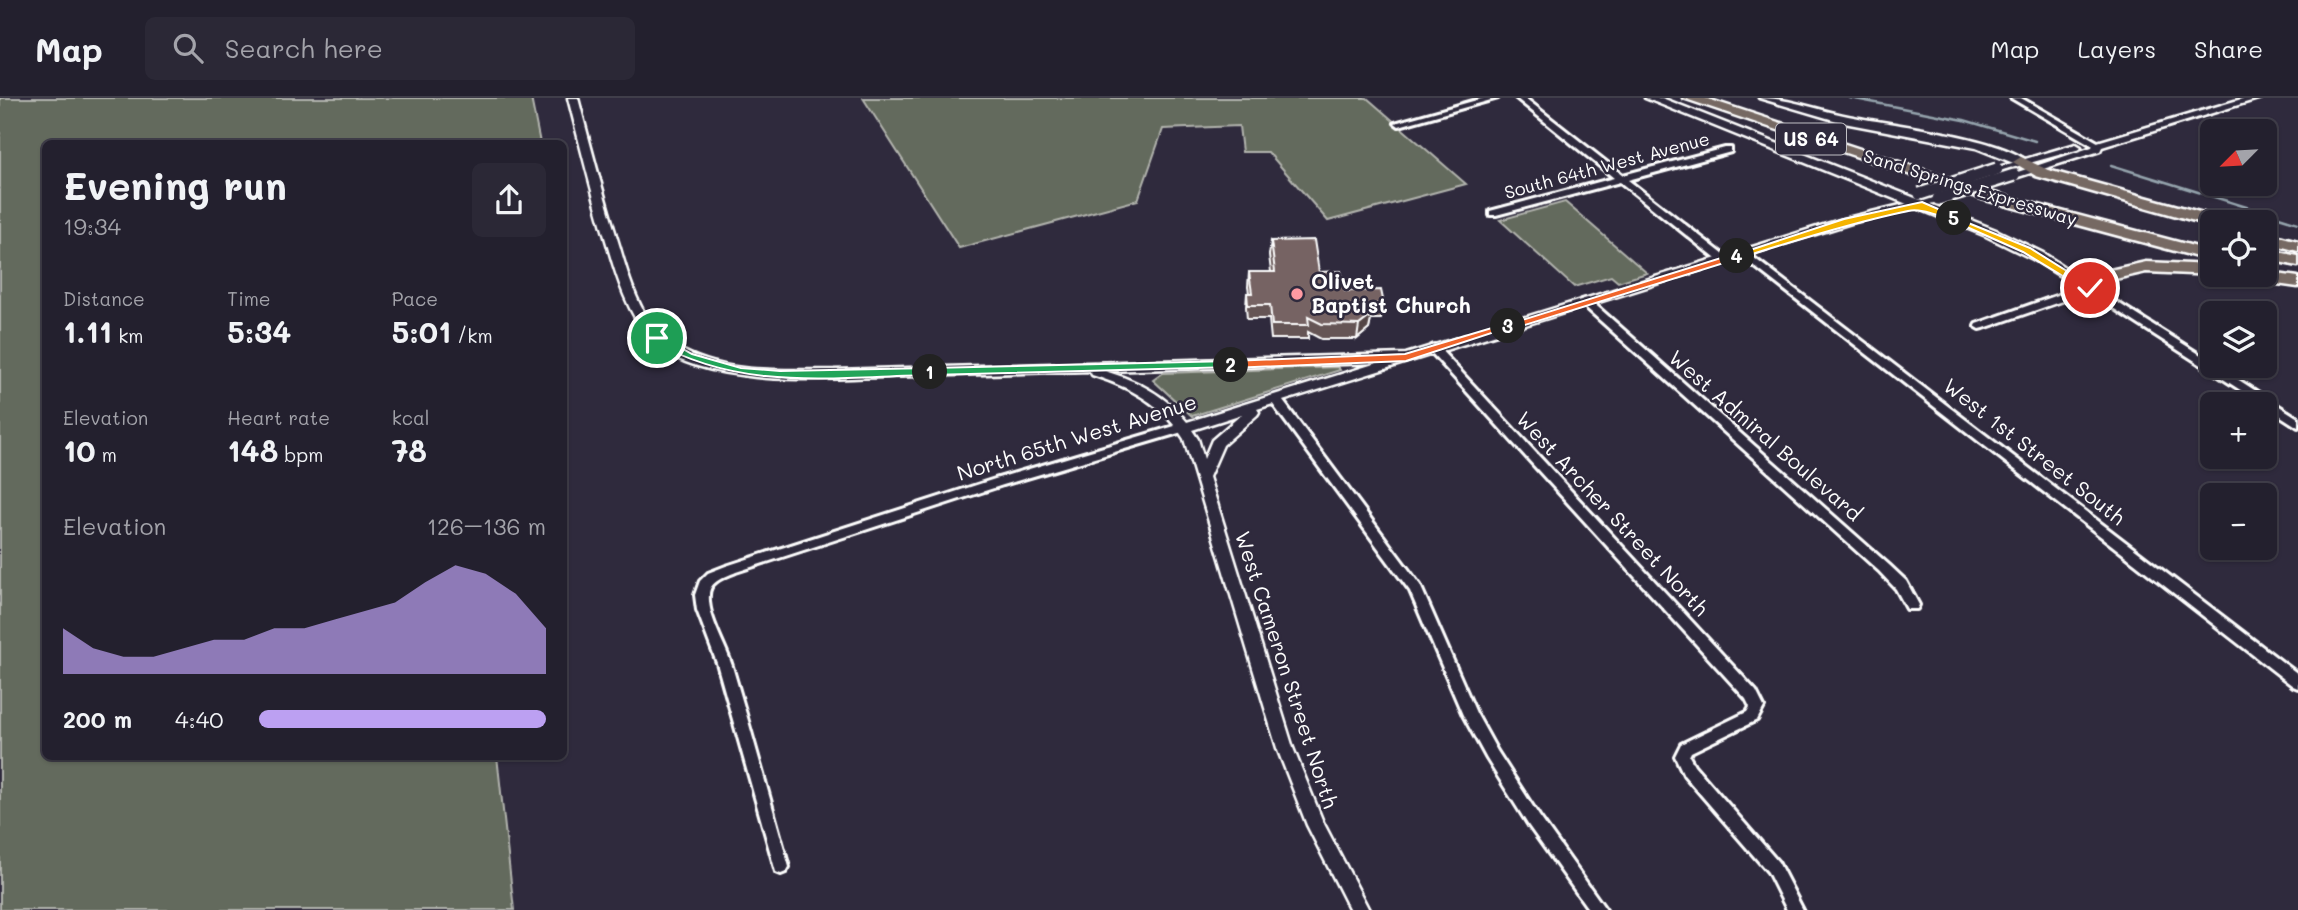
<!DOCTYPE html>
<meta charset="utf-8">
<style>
body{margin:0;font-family:Mali,sans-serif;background:#2b2836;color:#f1f3f6;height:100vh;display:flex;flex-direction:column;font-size:26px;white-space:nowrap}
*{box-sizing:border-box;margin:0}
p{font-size:23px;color:#a3a3aa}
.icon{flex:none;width:38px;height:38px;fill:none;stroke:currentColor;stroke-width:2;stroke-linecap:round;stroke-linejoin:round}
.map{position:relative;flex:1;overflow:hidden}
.drawer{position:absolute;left:42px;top:42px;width:525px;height:620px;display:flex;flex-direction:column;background:#23202e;border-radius:10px;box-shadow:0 2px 5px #0004,0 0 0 2px #403e4a}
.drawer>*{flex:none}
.needle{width:46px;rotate:246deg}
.buttons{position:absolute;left:2200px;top:21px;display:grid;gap:14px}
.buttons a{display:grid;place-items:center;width:77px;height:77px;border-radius:10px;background:#23202e;box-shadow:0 2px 5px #0004,0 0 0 2px #403e4a;font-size:35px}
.pin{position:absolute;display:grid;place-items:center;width:60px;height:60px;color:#fff;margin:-30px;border:4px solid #fff;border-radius:50%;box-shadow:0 2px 7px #0007}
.km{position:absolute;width:35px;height:35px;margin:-18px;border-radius:50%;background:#222;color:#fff;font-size:19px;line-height:35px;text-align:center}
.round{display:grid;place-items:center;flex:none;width:74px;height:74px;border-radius:10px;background:#2b2836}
.head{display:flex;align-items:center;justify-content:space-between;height:119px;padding:0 21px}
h1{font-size:38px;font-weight:700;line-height:52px}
.stats{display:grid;grid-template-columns:repeat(3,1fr);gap:10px;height:119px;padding:7px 21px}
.stats div{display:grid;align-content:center}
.stats b{font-size:30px;font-weight:700}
.stats small{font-size:19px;font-weight:400}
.stats p{font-size:19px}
.chart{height:196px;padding:14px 21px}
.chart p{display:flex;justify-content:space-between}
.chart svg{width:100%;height:126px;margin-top:7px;fill:#bca0f2;opacity:.7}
ul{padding:0 21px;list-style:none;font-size:23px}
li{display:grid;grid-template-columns:112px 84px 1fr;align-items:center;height:52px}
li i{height:18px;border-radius:9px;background:#bca0f2}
header{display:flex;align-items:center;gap:42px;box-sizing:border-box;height:98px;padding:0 35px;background:#23202e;border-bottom:2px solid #403e4a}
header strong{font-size:33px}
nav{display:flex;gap:38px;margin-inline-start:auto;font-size:24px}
.search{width:490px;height:63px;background:#2b2836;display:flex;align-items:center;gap:18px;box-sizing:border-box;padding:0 24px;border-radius:10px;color:#a3a3aa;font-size:26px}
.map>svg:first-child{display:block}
.green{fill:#646a5d;stroke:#b2b4ae;stroke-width:2}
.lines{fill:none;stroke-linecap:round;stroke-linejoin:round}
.stream{stroke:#95a4ad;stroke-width:2.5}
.minor-casing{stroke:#fff;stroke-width:6}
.tertiary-casing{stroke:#fff;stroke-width:5}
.secondary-casing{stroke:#fff;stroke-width:5}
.motorway-casing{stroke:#fff;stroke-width:5}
.minor{fill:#2f2a3d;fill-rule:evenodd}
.tertiary{fill:#2f2a3d;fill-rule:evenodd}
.secondary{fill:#2f2a3d;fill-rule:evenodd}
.motorway{fill:#766964;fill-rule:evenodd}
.tertiary-bridge-casing{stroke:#fff;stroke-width:16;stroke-linecap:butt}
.tertiary-bridge{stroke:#2f2a3d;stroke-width:11}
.wall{fill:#655555;stroke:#fff;stroke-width:2}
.shaded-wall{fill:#534545;stroke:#fff;stroke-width:2}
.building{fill:#766363;stroke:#fff;stroke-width:2}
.split-1{fill:#22a559;stroke:#fff;stroke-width:2}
.split-2{fill:#22a559;stroke:#fff;stroke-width:2}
.split-3{fill:#f0652b;stroke:#fff;stroke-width:2}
.split-4{fill:#f0652b;stroke:#fff;stroke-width:2}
.split-5{fill:#f5b400;stroke:#fff;stroke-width:2}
.split-6{fill:#f5b400;stroke:#fff;stroke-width:2}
.poi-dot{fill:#ff9aa2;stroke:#2f2a3d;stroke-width:2.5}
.labels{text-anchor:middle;stroke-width:5;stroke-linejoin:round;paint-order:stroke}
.far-street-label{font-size:18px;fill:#fff;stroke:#2f2a3d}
.shield{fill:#2f2a3d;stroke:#c1bfc5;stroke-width:2}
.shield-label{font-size:19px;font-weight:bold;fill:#fff}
.poi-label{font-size:21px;font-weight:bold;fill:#fff;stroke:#2f2a3d;text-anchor:start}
.street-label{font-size:21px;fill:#fff;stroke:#2f2a3d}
</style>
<header>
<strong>Map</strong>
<div class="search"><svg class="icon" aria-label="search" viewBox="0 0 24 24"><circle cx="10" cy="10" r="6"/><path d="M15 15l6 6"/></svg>Search here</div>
<nav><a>Map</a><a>Layers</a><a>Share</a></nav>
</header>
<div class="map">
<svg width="2298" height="812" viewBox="0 0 2298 812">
<rect width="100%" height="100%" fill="#2f2a3d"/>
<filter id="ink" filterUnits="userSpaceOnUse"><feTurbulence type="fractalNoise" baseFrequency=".0143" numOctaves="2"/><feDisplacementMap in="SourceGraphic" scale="14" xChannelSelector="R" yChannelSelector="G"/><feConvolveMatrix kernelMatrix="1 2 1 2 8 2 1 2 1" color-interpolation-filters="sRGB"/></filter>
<g filter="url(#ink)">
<g class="green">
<path d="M0,0H531L540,45L46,46V658H497L514,812H0Z"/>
<path d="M863,0H1367L1466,86L1328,123L1268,54H1242L1239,28L1163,31L1138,102L959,150Z"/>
<path d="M1565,104L1647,175L1618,184L1611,178L1574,189L1500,122Z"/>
<path d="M1338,269L1340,272L1192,318L1153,282L1163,275Z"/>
</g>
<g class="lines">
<g class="stream">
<path d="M1850,0L1964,22L2035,43"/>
<path d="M2111,67L2298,125"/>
</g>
<g class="minor-casing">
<g id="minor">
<path d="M1484,0H1498L1399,28L1395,25Z"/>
<path d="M1516,0H1525L1623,77L1725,50H1731V54L1628,82L1728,160V164H1720L1620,84L1496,117H1490V113L1614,80Z"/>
<path d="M2011,0H2021L2103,47L2101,49H2095Z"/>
<path d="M1745,153L2298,576V590L2293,588L1741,158V154Z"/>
<path d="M2080,181L2212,264V268H2217L2298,320V329L2088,194L1984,230L1980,231L1975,228L1976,226L2081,189L2075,184Z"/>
<path d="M1586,201L1590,202L1889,467L1906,483L1919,507L1917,511H1907L1896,491L1879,473L1582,206V202Z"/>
<path d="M1434,247L1438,249L1756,593L1764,609L1757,622L1691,654L1689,658L1694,667L1778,764L1803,812H1787L1768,774L1684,677L1675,658L1681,646L1747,614L1750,609L1746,601L1430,253L1429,251L1430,249Z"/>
<path d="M1276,298L1280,299L1420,487L1476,615L1497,653L1539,718L1606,812H1589L1529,728L1487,661L1463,617L1410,493L1272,305L1270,302Z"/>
<path d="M1185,325L1191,329L1189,332L1003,387L736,474C725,479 709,483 709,497C707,518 726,548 732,568C752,635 770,702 789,769L786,774L781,776L776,774L717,565L697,512L695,497L700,483L708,475L726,468L995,381Z"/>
</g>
</g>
<g class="tertiary-casing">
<g id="tertiary">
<path d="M568,0H578C591,50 604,100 620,150C627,174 635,202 650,224C657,234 666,242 677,249C722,277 783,272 834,272L1406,256L1843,121L1938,98L1943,101L1942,103L1851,125L1257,311L1259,314L1257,317L1223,347L1209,379L1293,650L1323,724L1369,812H1350L1307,727L1277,650L1184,341C1163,306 1130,289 1092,277L1090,273C1021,275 953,277 884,279C836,280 788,284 741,277C710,273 670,264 649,240C628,215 617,180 608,149C593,100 581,50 568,0ZM1377,265L1187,324C1165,297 1138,283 1105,273ZM1242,316L1212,342L1204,361L1198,341L1192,332Z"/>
<path d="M2245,0H2261L2102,49L2100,53L2018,79L2014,80L2009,77L2092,49L2094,45Z"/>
<path d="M2076,46L2081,49L2080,51L1997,74L1992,71Z"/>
</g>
</g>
<g class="secondary-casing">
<g id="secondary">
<path d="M1645,0H1662L1996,132L2043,155L2087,184L2085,187H2075L2033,161L1986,138Z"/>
<path d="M1759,0C1790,0 1817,12 1848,18C1887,26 2001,39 2028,64L2021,68L1976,50L1844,25Z"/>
</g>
</g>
<g class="motorway-casing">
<g id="motorway">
<path d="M1683,0H1705L1994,95L2212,153V163L1982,101Z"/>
<path d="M2021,59L2048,72L2221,120L2223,124H2212V128L2036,78L2013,64Z"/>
<path d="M2264,134L2298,143V153L2264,144Z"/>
<path d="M2264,151L2298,158V168L2264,161Z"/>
<path d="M2146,164L2212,167L2214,177L2146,174L2080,189L2071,184L2074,180Z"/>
<path d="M2264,174L2298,179V189L2248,182L2239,177H2264Z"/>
</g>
</g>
<use href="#minor" class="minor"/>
<use href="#tertiary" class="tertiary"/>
<use href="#secondary" class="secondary"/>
<use href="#motorway" class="motorway"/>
<g class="tertiary-bridge-casing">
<g id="tertiary-bridge">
<path d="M1920,96L1997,71"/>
<path d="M1938,101L2014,77"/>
</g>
</g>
<use href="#tertiary-bridge" class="tertiary-bridge"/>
</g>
<path class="wall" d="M1271,143L1319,174L1345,193L1384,206L1381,221H1371L1369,231L1357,241H1321L1308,234V241H1271L1269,221H1247L1246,209L1247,195H1249L1248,189L1249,174H1271L1269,157Z"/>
<path class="shaded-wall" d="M1372,217L1369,231L1357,241L1359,227Z"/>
<path class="building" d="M1314,142L1319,174L1341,173L1345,193L1381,192L1384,206H1370L1372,217L1359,227L1322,226L1308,219L1309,227H1272L1270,207H1248L1247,195H1252L1249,174H1275L1271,143Z"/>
</g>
<path class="split-1" d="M653,238H660L692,256L741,270L780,273L930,270L935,274L930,277C833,279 741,294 653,243Z"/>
<path class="split-2" d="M1231,263L1234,264V269L930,277L925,274L930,270Z"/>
<path class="split-3" d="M1505,226L1513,228L1406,263L1231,270L1226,267L1231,263L1405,256Z"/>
<path class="split-4" d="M1737,155L1740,160L1512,231L1503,228Z"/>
<path class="split-5" d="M1922,104L1959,120C1950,125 1926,109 1908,113C1851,125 1796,142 1740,160L1732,158L1844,121Z"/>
<path class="split-6" d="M1951,118L2030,150L2094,190L2086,192L2023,154L1951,122Z"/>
<circle class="poi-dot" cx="1297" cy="196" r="7"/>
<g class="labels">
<g class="far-street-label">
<text transform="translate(1607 68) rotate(-15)" y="6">South 64th West Avenue</text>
<text transform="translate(1970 90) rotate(17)" y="6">Sand Springs Expressway</text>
</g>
<rect class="shield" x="1776" y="25.5" width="70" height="31" rx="5"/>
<g class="shield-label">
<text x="1811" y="48">US 64</text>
</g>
<g class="poi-label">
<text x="1311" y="191">Olivet<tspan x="1311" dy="24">Baptist Church</tspan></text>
</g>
<g class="street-label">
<text transform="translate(1765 338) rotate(41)" y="7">West Admiral Boulevard</text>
<text transform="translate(1077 340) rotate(-17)" y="7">North 65th West Avenue</text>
<text transform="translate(2034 354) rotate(38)" y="7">West 1st Street South</text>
<text transform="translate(1612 416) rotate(47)" y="7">West Archer Street North</text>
<text transform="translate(1286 572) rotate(72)" y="7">West Cameron Street North</text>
</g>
</g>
</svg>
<div class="buttons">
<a><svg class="needle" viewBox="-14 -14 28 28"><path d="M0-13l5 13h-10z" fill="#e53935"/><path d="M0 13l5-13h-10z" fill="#a3a3aa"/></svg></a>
<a><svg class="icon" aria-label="locate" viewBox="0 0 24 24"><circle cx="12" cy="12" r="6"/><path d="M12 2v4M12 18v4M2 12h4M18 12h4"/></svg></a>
<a><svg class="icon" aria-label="layers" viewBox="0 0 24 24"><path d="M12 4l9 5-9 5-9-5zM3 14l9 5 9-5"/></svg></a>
<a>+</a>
<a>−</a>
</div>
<div class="pin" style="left:657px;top:240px;background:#1e9e55"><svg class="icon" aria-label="arrive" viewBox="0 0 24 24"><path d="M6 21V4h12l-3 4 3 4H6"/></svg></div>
<div class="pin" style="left:2090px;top:190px;background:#d93025"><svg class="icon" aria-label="check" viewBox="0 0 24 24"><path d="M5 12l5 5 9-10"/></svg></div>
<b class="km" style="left:930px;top:274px">1</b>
<b class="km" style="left:1231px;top:267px">2</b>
<b class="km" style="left:1508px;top:228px">3</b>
<b class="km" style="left:1737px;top:158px">4</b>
<b class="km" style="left:1954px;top:120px">5</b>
<section class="drawer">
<div class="head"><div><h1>Evening run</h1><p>19:34</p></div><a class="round"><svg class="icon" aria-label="share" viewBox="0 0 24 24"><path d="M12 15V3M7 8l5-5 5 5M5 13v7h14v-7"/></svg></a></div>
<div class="stats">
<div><p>Distance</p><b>1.11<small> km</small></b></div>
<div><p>Time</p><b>5:34</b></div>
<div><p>Pace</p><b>5:01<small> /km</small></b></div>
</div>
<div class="stats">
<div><p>Elevation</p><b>10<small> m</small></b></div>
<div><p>Heart rate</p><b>148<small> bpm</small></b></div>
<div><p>kcal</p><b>78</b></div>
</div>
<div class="chart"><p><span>Elevation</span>126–136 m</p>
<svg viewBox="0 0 160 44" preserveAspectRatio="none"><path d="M0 44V28L10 35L20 38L30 38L40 35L50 32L60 32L70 28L80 28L90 25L100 22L110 19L120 12L130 6L140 9L150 16L160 28V44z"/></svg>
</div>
<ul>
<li><b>200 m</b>4:40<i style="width:100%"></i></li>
</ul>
</section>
</div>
